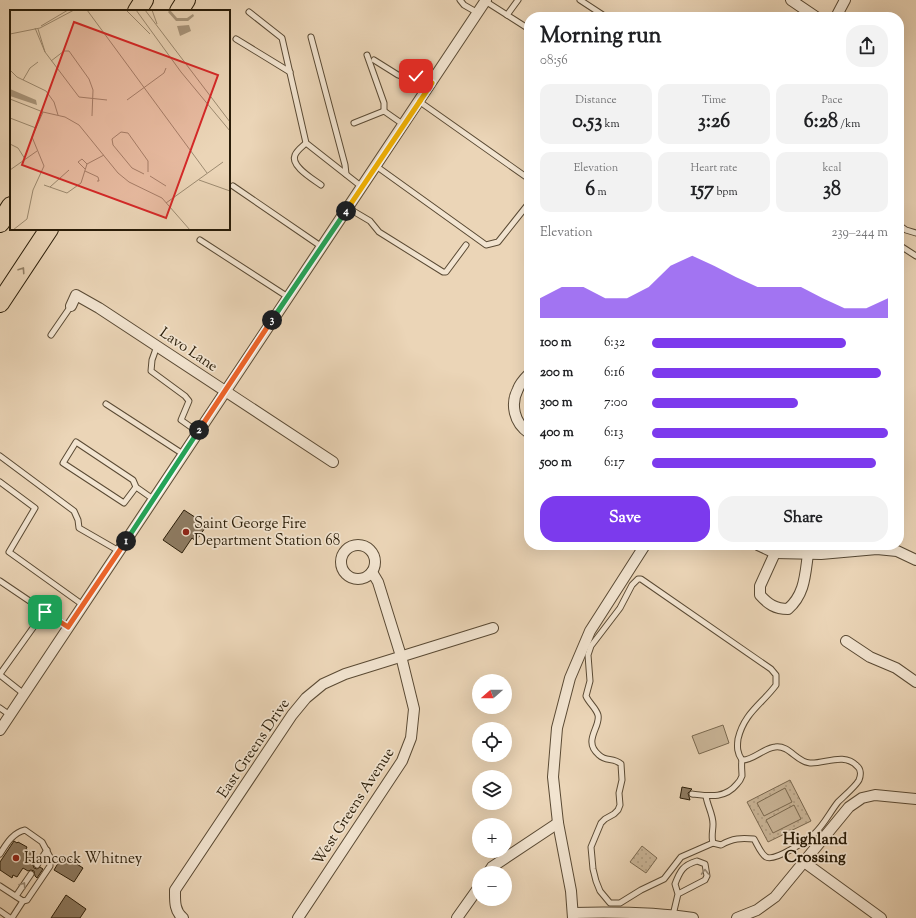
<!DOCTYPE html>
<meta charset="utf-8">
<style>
body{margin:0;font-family:"Sorts Mill Goudy",serif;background:#f2f2f2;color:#202124;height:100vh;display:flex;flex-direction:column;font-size:15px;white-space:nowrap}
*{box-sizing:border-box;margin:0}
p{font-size:13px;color:#757577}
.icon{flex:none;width:22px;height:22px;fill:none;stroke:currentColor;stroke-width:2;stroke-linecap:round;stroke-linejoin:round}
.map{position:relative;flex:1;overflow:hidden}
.sheet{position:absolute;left:524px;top:12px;width:380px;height:538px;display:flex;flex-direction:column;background:#fff;border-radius:16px;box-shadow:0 4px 16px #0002}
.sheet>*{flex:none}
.needle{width:26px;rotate:250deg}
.fabs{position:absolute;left:472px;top:674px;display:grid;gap:8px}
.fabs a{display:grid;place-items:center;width:40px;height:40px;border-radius:50%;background:#fff;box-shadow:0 4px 16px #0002;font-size:20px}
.pin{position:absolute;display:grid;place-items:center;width:34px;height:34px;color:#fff;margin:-17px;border-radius:8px;box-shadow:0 2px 6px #0006}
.km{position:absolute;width:20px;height:20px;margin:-10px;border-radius:50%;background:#222;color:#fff;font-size:11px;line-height:20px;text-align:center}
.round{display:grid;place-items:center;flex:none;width:42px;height:42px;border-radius:16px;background:#f2f2f2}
.headline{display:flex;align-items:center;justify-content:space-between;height:68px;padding:0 16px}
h1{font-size:22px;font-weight:800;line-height:30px}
.stats{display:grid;grid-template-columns:repeat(3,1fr);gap:6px;height:68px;padding:4px 16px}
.stats div{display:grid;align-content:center;border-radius:10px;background:#f2f2f2;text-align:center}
.stats b{font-size:20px;font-weight:800}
.stats small{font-size:11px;font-weight:400}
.stats p{font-size:11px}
.chart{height:112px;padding:8px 16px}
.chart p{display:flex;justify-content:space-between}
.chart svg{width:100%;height:72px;margin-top:4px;fill:#7c3aed;opacity:.7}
.cta{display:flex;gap:8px;margin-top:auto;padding:8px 16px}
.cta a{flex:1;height:46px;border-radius:16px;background:#7c3aed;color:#fff;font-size:16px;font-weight:800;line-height:46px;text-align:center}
.cta a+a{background:#f2f2f2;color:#202124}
ul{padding:0 16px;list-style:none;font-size:13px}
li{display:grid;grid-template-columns:64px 48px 1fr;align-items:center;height:30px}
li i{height:10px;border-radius:5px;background:#7c3aed}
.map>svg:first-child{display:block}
.park{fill:url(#park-dots);stroke:#7a6950}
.pitch{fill:#cab699;stroke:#7a6950}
.building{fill:#8e7c63;stroke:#291c08}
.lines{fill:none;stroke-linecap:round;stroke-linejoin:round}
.service-casing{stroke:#5a4a34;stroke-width:7}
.minor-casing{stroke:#5a4a34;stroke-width:12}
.motorway-casing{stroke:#291c08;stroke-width:20}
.service{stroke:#f2e4d0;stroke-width:5}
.minor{stroke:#f2e4d0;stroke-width:10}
.motorway{stroke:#ebd5b7;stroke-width:18}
.oneway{stroke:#948268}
.oneway2{stroke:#988a76}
.split-1-casing{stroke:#fff;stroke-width:8}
.split-2-casing{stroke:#fff;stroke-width:8}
.split-3-casing{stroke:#fff;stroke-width:8}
.split-4-casing{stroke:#fff;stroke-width:8}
.split-5-casing{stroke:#fff;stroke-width:8}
.split-6-casing{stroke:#fff;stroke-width:8}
.split-1{stroke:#f0652b;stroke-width:5}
.split-2{stroke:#22a559;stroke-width:5}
.split-3{stroke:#f0652b;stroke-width:5}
.split-4{stroke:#22a559;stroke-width:5}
.split-5{stroke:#f5b400;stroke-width:5}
.split-6{stroke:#f5b400;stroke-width:5}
.poi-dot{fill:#8f2418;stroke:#f2e4d0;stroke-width:1.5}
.labels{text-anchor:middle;stroke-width:3.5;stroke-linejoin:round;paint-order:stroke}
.street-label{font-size:15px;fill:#291c08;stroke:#f2e4d0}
.poi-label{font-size:15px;fill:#291c08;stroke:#f2e4d0;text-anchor:start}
.neighbourhood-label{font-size:16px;font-weight:bold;fill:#291c08;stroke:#f2e4d0}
.inset-road{fill:none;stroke:#9d8b71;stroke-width:1}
.view{fill:#d62828;fill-opacity:0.15;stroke:#d62828;stroke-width:2}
.inset-edge{fill:none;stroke:#291c08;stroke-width:2}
</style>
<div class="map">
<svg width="916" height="918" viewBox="0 0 916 918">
<defs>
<pattern id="park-dots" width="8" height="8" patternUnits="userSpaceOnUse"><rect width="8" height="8" fill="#cab699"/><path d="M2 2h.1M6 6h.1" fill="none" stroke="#ae9c82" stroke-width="1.8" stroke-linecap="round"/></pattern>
</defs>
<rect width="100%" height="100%" fill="#ebd5b7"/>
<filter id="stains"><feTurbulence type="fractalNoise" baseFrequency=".005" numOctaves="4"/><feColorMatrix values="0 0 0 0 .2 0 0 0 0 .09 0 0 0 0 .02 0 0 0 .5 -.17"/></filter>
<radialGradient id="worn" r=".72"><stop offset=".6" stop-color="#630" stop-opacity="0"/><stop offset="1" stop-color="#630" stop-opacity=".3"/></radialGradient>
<g class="park">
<path d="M790,780L811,821L768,842L747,802Z"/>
<path d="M642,846L657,858L646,873L630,862Z"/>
</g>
<g class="pitch">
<path d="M723,725L729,743L699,754L692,736Z"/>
<path d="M785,788L792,802L764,816L757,803Z"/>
<path d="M794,805L801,819L773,833L766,820Z"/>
</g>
<g class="building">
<path d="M184,510L207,525L196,541L192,538L182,553L163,540Z"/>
<path d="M682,787L692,789L688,793L690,800L680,798Z"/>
<path d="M14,841L17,843L18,842L27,847L26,849L33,854L29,860L34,863L33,865L34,868L37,869L40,867L43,869L37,878L35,876L34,871L31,870L28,871L23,868L17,877L13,875L12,878L0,870V862Z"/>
<path d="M63,855L83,868L74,882L54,870Z"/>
<path d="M66,895L86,909L80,918H51Z"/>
</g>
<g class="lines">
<g class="service-casing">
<g id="service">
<path d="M460,0L464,5L478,13"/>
<path d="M580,0L606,17"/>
<path d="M485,1L529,29"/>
<path d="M249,12L282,38L306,143L362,187"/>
<path d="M507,15L518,0"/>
<path d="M311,37L345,165L346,174"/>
<path d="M236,39L290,72"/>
<path d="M367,55L384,103V111"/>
<path d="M374,60L398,75L407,78L417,76L431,83"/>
<path d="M420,102L529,179"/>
<path d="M354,123L384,111L404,125"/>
<path d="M306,143C303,146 297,150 295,155C290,166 313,179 321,185"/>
<path d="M376,166L486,245L498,242L529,203"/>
<path d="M233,186L322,247"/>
<path d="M348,208L370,221L379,232L443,272H446L466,245"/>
<path d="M899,225L906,230L916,233"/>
<path d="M200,240L288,297"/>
<path d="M899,245L916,256"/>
<path d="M51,335L71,306"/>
<path d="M157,346L152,360L151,371L185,396L189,401L181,420L198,432"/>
<path d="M106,404L183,454"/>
<path d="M0,456L74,511L78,520L79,528L119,551"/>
<path d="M0,482L35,508L9,552L83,605"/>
<path d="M136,487L124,503L63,463L76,442L133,480L136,487L153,499"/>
<path d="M638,579H641L771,669L776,675V685C762,704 744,713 738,739C737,747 737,753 742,760C752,761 764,748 775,747C790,745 796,762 810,763C825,764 844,752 857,766C861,769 861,775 859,780C856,786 843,797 838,802C830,812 824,825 814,834C807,840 775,862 766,857C761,854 757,844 754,839C741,838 733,838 721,845L713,843L681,857L664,879L641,890L620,903H610L600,891L596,881L593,869L591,847L601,823L605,819L614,814L618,810L620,805L619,793L622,780L621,764C613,757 606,762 599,755C582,741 601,727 598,715C596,708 589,703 586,696L590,681L588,655L591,646L620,608L632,585Z"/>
<path d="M0,581L68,627"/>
<path d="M0,674L45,611"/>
<path d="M0,675L24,694"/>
<path d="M0,708L10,715"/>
<path d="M692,794C709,796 725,799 737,784C739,782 741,779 742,776C742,771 741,765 742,760"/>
<path d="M706,796C707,805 713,814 713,824C713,831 711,836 713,843"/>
<path d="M0,854C6,845 12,833 25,830L42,842L50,857V866L27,900L23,901"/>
<path d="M37,865L47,850"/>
<path d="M0,886L23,901L12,918"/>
<path d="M16,896L31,874"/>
<path d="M0,911L10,918"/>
<path d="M673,915L678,894L675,884C680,871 683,865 697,861L705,864L707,876L705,880L678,894"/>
</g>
</g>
<g class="minor-casing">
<g id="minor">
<path d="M791,0L816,17"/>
<path d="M836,17L845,0"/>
<path d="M71,306L76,295L99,308L333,462"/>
<path d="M529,374C525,378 520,383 518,389C510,404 514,423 529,433"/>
<circle cx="358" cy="562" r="17"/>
<path d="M758,545L775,553L821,554L877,549L897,551L916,560"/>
<path d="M775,553L760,586V595C768,604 775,609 788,609C805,594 805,575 808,554"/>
<path d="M846,641L870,657L896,668L916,682"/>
<path d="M0,730L486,0"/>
<path d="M804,862L881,918"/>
<path d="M488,873L492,867L558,823"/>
<path d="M573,913C613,912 653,912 693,918"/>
<path d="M183,918C174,911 175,900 175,890L292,715L306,698L323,684L345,674L493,628"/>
<path d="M298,918L402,761L411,738L414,709L401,656L378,582L372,572"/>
<path d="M457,918L479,887"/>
<path d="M573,918L571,891L558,823L553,777L557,728L570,678L590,631L645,545"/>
<path d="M737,918L757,910L775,897L849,807L862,798L875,795L916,799"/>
</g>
</g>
<g class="motorway-casing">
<g id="motorway">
<path d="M137,11L144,0"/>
<path d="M179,11L186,0"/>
<path d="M0,223L11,206"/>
<path d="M0,303L49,229"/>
</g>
</g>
<use href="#service" class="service"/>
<use href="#minor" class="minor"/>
<use href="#motorway" class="motorway"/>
</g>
<defs><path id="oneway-chevron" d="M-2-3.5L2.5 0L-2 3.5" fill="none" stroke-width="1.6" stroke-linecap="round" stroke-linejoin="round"/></defs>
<use class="oneway" href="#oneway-chevron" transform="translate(22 270) rotate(-56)"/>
<g class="oneway2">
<use href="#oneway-chevron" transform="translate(705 872) rotate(-91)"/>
<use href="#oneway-chevron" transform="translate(23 885) rotate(-56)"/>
</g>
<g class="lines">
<g class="split-1-casing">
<path id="split-1" d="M45,612L68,627L126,541"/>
</g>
<g class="split-2-casing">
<path id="split-2" d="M126,541L199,430"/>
</g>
<g class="split-3-casing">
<path id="split-3" d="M199,430L272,320"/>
</g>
<g class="split-4-casing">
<path id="split-4" d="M272,320L346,211"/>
</g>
<g class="split-5-casing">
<path id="split-5" d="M346,211L420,101"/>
</g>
<g class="split-6-casing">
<path id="split-6" d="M416,76L432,83L420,101"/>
</g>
<use href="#split-1" class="split-1"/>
<use href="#split-2" class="split-2"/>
<use href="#split-3" class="split-3"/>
<use href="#split-4" class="split-4"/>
<use href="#split-5" class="split-5"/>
<use href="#split-6" class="split-6"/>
</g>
<g class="poi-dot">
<circle cx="186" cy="532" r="4"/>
<circle cx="16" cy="858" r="4"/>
</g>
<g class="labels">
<g class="street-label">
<text transform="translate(189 349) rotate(34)" y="5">Lavo Lane</text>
<text transform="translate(253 748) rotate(-56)" y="5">East Greens Drive</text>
<text transform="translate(353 806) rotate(-57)" y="5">West Greens Avenue</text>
</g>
<g class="poi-label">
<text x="194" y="528">Saint George Fire<tspan x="194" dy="17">Department Station 68</tspan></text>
<text x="24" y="863">Hancock Whitney</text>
</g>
<g class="neighbourhood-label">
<text x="815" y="844">Highland<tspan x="815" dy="18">Crossing</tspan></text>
</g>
</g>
<g transform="translate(10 10)">
<rect width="220" height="220" fill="#ebd5b7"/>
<path d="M160,0L167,8H177L183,4L184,6L178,11H166L158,2ZM179,15L181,21L170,26L167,16ZM0,79L26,90L27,95L0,86Z" fill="#a9967c"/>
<path class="inset-road" d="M77,0L197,163M116,0L140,24M126,0L171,62L220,121M135,0L220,112M142,0L147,14M31,16L58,0M25,18L35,42L28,19M0,24L30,18L64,0M35,42L69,87L97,90M41,51L54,41H59L79,69L83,80L82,106M0,60L7,67L36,81L44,92L48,105M13,70L20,58L28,52M0,89L33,102L55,107L69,115L108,163L119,172L152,188L180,220M117,90L154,63L156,58M0,108L26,118M0,134L8,138L15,149M75,159L68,152L72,149L77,154M0,160L27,141M75,161L88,167L89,171H87M134,164L122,158L103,135L102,129L111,122L118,123L138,151V162M140,166L156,176M189,170L220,181M34,175L57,183L71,173L77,154L94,145M40,177L59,160M156,193L213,152M3,220L17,209L23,180L34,156L22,127L33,102"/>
<path class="view" d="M64,12L208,65L156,208L12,155Z"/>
<rect width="220" height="220" class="inset-edge"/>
</g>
<rect width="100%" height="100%" filter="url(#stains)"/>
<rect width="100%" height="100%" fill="url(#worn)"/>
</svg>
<div class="fabs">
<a><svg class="needle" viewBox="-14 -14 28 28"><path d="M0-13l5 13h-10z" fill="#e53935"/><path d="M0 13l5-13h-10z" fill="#757577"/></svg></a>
<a><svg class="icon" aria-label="locate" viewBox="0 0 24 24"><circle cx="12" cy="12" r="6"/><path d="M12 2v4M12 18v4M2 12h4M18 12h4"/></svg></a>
<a><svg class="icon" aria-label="layers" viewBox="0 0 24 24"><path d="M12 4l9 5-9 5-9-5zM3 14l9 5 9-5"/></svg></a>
<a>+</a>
<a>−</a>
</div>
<div class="pin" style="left:45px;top:612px;background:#1e9e55"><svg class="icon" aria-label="arrive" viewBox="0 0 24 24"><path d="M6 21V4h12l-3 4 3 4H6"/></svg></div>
<div class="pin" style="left:416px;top:76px;background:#d93025"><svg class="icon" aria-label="check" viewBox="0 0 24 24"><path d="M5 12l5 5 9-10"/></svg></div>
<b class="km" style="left:126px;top:541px">1</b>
<b class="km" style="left:199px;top:430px">2</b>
<b class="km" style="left:272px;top:320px">3</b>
<b class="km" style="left:346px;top:211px">4</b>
<section class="sheet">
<div class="headline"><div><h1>Morning run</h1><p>08:56</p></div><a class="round"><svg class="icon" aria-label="share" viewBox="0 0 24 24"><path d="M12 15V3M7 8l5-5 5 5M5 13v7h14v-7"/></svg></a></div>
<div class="stats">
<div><p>Distance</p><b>0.53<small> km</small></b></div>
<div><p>Time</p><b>3:26</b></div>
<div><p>Pace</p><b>6:28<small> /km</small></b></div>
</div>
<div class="stats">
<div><p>Elevation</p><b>6<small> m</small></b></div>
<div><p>Heart rate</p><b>157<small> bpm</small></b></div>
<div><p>kcal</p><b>38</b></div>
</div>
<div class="chart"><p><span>Elevation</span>239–244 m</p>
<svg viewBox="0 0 160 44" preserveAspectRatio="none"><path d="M0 44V32L10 25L20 25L30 32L40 32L50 25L60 12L70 6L80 12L90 19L100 25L110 25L120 25L130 32L140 38L150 38L160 32V44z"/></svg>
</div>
<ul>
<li><b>100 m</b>6:32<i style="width:82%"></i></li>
<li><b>200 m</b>6:16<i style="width:97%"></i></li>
<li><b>300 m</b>7:00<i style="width:62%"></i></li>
<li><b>400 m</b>6:13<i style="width:100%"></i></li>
<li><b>500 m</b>6:17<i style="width:95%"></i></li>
</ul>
<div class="cta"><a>Save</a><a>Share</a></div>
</section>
</div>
